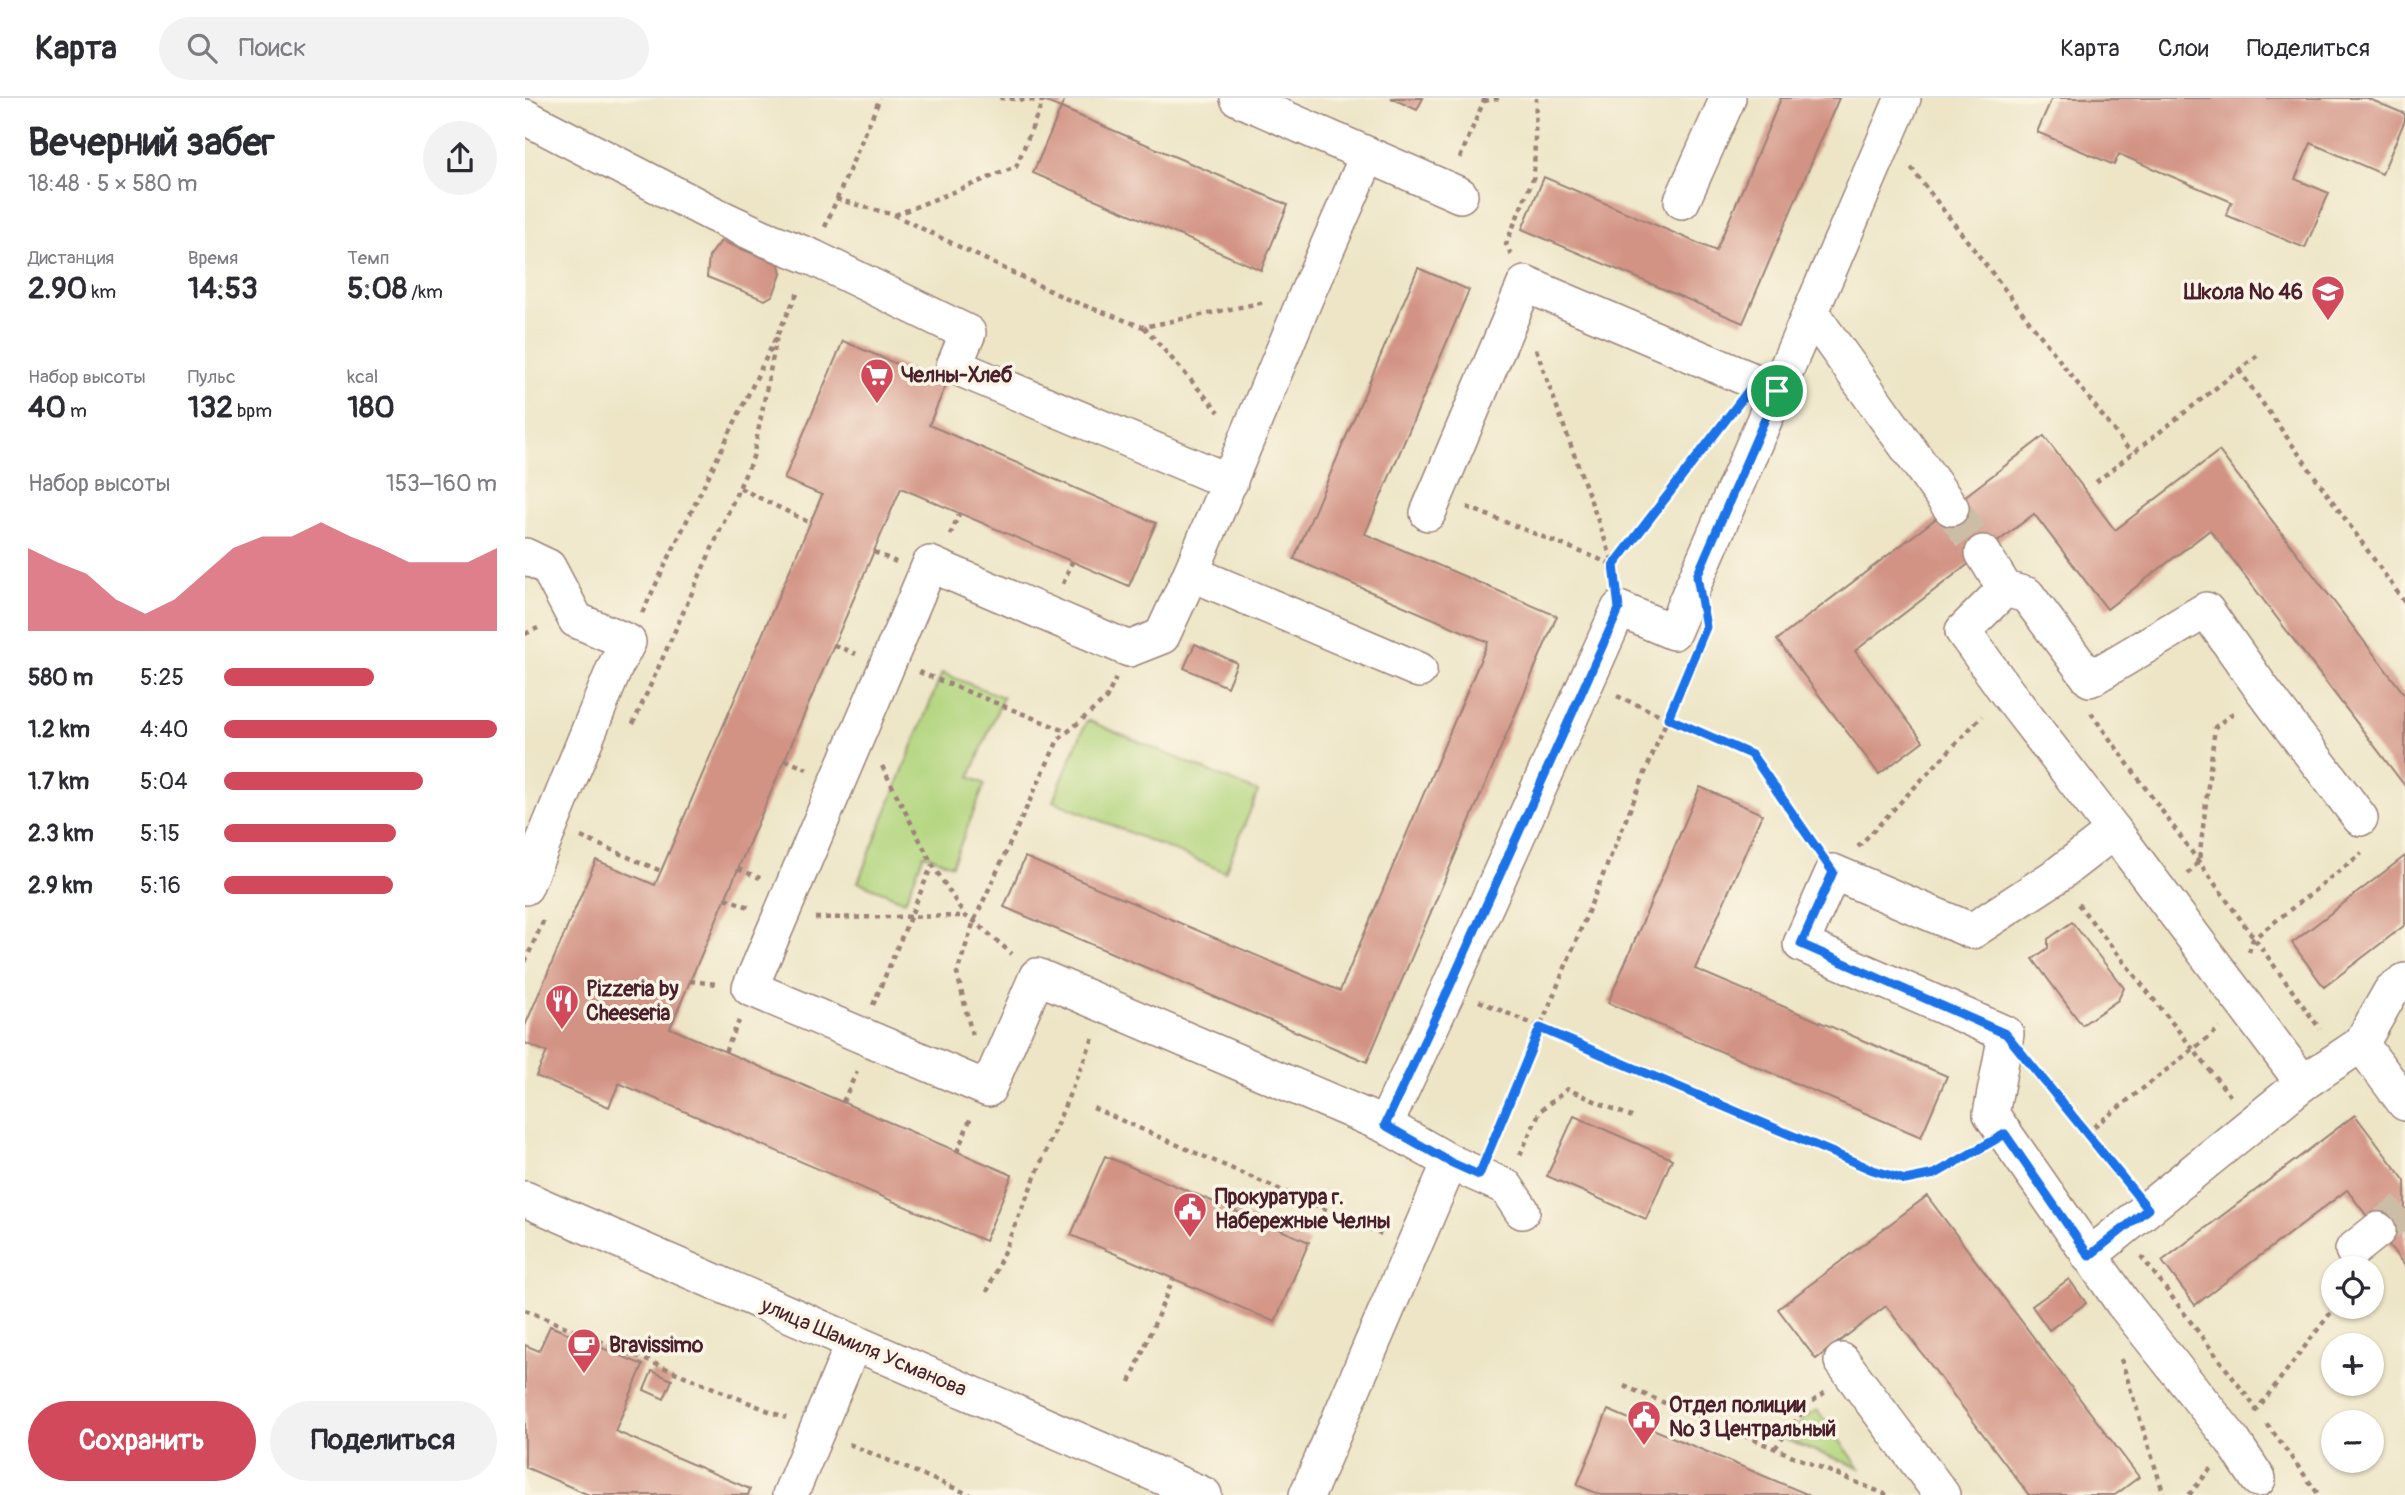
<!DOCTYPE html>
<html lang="ru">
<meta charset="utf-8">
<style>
body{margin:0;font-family:Pangolin,sans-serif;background:#f2f2f3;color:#2b2b33;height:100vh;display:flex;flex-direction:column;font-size:26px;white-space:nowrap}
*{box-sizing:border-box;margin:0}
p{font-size:23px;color:#7c7c81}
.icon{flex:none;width:38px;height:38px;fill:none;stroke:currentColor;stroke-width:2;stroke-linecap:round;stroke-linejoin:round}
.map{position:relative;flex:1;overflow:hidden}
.details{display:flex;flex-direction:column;background:#fff;width:525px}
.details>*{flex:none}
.tools{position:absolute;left:1796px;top:1158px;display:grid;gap:14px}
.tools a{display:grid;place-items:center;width:63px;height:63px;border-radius:50%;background:#fff;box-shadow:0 2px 5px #0004;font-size:35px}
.pin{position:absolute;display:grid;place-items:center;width:60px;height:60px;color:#fff;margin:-30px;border:4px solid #fff;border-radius:50%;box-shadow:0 2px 7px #0007}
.round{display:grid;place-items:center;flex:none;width:74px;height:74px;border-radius:37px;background:#f2f2f3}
.overview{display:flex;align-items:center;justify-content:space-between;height:119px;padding:0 28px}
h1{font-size:38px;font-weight:700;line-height:52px}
.stats{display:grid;grid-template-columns:repeat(3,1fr);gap:10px;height:119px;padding:7px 28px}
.stats div{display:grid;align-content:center}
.stats b{font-size:30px;font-weight:700}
.stats small{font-size:19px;font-weight:400}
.stats p{font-size:19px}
.chart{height:196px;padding:14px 28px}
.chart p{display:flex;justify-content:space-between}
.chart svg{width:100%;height:126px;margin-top:7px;fill:#d1495b;opacity:.7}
.action{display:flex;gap:14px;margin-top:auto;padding:14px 28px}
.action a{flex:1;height:80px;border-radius:42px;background:#d1495b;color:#fff;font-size:28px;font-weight:700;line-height:80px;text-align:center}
.action a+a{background:#f2f2f3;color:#2b2b33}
ul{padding:0 28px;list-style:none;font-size:23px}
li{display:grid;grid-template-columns:112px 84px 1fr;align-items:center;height:52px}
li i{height:18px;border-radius:9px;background:#d1495b}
header{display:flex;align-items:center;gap:42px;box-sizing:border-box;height:98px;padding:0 35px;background:#fff;border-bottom:2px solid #e1e1e2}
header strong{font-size:33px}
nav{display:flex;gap:38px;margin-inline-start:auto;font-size:24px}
.search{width:490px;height:63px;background:#f2f2f3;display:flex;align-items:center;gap:18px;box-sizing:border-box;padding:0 24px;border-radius:38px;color:#7c7c81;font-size:26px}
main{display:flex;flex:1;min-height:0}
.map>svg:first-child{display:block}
.green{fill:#b2d57e;stroke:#7e7a54;stroke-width:2}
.building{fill:#d29384}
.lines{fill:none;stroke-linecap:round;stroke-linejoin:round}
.minor-tunnel{stroke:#ccbda7;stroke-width:35;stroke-dasharray:35 18;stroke-linecap:butt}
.minor-casing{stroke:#9c8278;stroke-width:38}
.path{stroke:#9c8278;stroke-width:4.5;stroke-dasharray:5 5;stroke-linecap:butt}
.minor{stroke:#fff;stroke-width:35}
.route-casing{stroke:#fff;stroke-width:14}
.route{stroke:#1a73e8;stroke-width:9}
.labels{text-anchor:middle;stroke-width:7;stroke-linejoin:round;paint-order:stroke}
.poi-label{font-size:21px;font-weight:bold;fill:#4a1f2b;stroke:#fcf5e5;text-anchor:start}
.street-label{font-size:21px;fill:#4a1f2b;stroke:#fcf5e5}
</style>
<header>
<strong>Карта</strong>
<div class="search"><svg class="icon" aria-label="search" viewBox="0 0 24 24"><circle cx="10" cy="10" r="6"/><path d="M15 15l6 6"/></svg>Поиск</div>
<nav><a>Карта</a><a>Слои</a><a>Поделиться</a></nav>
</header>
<main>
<section class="details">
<div class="overview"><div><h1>Вечерний забег</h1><p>18:48 · 5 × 580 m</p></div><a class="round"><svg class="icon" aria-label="share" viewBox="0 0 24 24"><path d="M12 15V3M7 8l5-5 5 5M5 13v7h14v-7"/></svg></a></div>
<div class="stats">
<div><p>Дистанция</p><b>2.90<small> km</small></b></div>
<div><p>Время</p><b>14:53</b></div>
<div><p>Темп</p><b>5:08<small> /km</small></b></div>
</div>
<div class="stats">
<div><p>Набор высоты</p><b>40<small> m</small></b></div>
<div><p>Пульс</p><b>132<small> bpm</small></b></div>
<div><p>kcal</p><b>180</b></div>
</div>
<div class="chart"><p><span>Набор высоты</span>153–160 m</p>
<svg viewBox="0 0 160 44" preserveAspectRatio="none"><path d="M0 44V15L10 20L20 24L30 33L40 38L50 33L60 24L70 15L80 11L90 11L100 6L110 11L120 15L130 20L140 20L150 20L160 15V44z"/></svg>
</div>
<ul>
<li><b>580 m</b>5:25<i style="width:55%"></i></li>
<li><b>1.2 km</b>4:40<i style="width:100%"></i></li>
<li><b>1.7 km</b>5:04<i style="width:73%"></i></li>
<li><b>2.3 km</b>5:15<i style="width:63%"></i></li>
<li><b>2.9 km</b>5:16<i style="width:62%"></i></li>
</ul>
<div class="action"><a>Сохранить</a><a>Поделиться</a></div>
</section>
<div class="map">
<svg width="1880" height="1397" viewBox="0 0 1880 1397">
<rect width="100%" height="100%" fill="#fcf5e5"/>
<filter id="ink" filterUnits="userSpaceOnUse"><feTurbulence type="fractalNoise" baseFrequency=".0143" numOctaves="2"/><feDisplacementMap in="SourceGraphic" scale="14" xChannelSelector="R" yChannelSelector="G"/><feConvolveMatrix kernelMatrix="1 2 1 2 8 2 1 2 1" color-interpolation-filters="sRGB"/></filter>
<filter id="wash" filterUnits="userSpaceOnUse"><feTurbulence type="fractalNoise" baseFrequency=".00686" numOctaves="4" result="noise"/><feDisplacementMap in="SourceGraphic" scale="28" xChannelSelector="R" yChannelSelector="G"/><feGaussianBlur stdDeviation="1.57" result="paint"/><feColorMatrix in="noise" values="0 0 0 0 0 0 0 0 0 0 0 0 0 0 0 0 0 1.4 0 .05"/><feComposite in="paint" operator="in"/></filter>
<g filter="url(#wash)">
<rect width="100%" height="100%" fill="#ede5c6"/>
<g class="green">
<path d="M417,575L478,599L445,679L460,686L427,767L399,756L380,803L333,784Z"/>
<path d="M562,622L733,694L700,774L528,703Z"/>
<path d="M1292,1312L1335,1370L1261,1342L1281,1318Z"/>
</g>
<g id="blocks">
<g class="building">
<path d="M511,0H540L536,10Z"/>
<path d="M866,0H898L892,12Z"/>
<path d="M1256,0H1314L1218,225L997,131L1019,79L1191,153Z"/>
<path d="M1527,0H1842L1880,16V22L1857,76L1786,45L1770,81L1804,95L1780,150L1701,117L1707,104L1594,56L1589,67L1512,34Z"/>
<path d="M536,10L763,107L736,172L508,75Z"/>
<path d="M196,143L254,166L256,176L248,197L240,202L182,179L184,159Z"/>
<path d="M893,170L944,192L840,436L1032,518L842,964L479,809L500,759L815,893L963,544L769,461Z"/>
<path d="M318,243L421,287L404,327L631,425L604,488L376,390L145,930L487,1077L460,1143L94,985L84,1009L11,978L22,954L0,945V928L71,762L130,787L136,773L297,397L259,381Z"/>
<path d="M1519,338L1590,432L1694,353L1880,597V688L1685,432L1582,511L1509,416L1330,553L1398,643L1354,676L1252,542Z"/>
<path d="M670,546L712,565L702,589L659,570Z"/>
<path d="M1175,689L1237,716L1170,871L1422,978L1396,1039L1083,905Z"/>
<path d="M1880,758V827L1799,889L1767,845Z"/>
<path d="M1547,824L1599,890L1593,902L1557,927L1508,861L1523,850V841Z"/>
<path d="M1830,1017L1880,1083V1168L1822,1092L1670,1207L1637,1163Z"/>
<path d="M1049,1018L1147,1061L1121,1121L1022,1078Z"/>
<path d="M580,1058L784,1144L750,1224L546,1137Z"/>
<path d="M1402,1098L1614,1379L1590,1397H1504L1361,1208L1291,1261L1253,1211Z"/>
<path d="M1544,1181L1561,1205L1524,1232L1507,1208Z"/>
<path d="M25,1228L118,1267L90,1333L225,1391L223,1397H64L0,1369V1247L14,1253Z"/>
<path d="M127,1273L147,1282L139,1301L119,1292Z"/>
<path d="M1083,1312L1284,1397H1076L1052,1387Z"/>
</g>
</g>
</g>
<g filter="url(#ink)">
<use href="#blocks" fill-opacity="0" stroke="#9c8278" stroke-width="2"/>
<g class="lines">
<g class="minor-tunnel">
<path d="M1426,410L1458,455"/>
<path d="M1853,1132L1880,1111"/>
</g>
<g class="minor-casing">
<g id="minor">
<path d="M713,0L935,97"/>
<path d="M0,19L188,116L239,140L289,160L443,235L429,268L705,384"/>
<path d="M1157,103L1203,0"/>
<path d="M1286,215L1426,410"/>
<path d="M903,415L1000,186L1252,293"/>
<path d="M1458,455L1480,491"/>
<path d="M0,458L23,469L51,522L103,544L90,569L0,789"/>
<path d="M666,475L782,196L843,57"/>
<path d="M1836,946L1866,893L1880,883"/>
<path d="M1778,985L1836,946L1880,1005"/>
<path d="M860,1027L512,878L463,991L225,890L405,466L604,551L637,538L666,475L894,572"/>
<path d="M925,1064L981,1089L997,1113"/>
<path d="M0,1101L679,1397"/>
<path d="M1828,1152L1853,1132"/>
<path d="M1564,1158L1778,985L1589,733"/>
<path d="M1317,1263L1417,1397"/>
<path d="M1733,1381L1708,1343L1598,1205L1466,1016L1481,936L1276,846L1308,774L1447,833L1531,778L1589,733L1481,593L1438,533L1480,491L1502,497L1565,581L1681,512L1737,591L1835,720"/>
<path d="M265,1397L329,1244"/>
<path d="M782,1397L925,1064L860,1027L924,890L1094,511L1148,534L1378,0"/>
</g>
</g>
<g class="path">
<path d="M959,3L974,0"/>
<path d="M935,60L960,0"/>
<path d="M1386,70L1607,356"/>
<path d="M311,101L369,117L542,201L618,229L740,204"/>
<path d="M370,117L491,69L518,3L474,0"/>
<path d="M300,129L355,0"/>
<path d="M986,157L981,146L1009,78L1011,0"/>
<path d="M619,229L694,314"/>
<path d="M1011,251L1089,467L1195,329"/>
<path d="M1714,272L1880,505"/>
<path d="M1571,384L1733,257"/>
<path d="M215,390L285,425"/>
<path d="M942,409L1089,467L1090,479"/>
<path d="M425,437L434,416"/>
<path d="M349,454L371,464"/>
<path d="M538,486L547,464"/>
<path d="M117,515L274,192"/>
<path d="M0,536L13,530"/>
<path d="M309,547L331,556"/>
<path d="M394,574L543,634"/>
<path d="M1092,598L1227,657L1289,747"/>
<path d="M1566,615L1795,931"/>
<path d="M108,626L228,359L252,238"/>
<path d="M260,662L282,671"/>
<path d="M357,668L407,766L440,818L449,823L487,856"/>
<path d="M56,739L136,773"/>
<path d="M1333,749L1457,618"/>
<path d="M213,771L235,780"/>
<path d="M1663,776L1674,763L1690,629L1712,612"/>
<path d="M200,800L224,809"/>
<path d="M1553,806L1706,999"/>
<path d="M290,820L439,818"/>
<path d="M1724,854L1728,841L1837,755"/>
<path d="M0,864L20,819"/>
<path d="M165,883L192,886"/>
<path d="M954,903L1348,1072L1379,1082L1410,1076L1452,1052"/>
<path d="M348,907L407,767"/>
<path d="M447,937L432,875L449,823L533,642L581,601L591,580"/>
<path d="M200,954L214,923"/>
<path d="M1510,972L1602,1085"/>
<path d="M318,1004L332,973"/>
<path d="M568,1010L859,1137"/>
<path d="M1561,1035L1695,930"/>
<path d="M967,1047L1166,563"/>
<path d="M432,1054L446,1019"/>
<path d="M995,1057L1015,1013L1042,991L1107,1019"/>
<path d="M1616,1158L1733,1313"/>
<path d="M462,1194L568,940"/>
<path d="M0,1212L261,1320"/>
<path d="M1596,1261L1639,1397"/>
<path d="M605,1284L648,1181"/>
<path d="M1099,1288L1362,1397"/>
<path d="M1730,1314L1810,1209"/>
<path d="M1742,1326L1794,1397"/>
<path d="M324,1346L446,1397"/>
<path d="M1250,1350L1283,1307L1300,1294"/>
<path d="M1664,1397L1686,1370"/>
</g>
<use href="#minor" class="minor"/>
</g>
</g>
<g class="lines" filter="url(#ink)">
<g class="route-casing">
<path id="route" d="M1230,284L1252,293L1172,478L1181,529L1143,620L1227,657L1308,774L1276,846L1481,936L1623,1111L1564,1158L1480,1036L1410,1076L1380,1082L1348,1072L1015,930L954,1077L925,1064L860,1027L924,890L1094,511L1089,467Z"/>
</g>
<use href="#route" class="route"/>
</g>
<defs>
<g id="school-pin" transform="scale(1.75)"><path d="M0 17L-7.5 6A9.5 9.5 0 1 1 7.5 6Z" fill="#d1495b" stroke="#fcf5e5"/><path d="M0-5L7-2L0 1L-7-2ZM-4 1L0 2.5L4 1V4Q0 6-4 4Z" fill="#fff"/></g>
<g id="supermarket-pin" transform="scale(1.75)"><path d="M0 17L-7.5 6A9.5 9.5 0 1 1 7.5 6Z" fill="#d1495b" stroke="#fcf5e5"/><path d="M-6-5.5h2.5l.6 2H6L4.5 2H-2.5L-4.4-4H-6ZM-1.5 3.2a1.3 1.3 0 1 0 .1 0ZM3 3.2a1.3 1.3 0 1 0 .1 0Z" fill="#fff"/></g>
<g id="restaurant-pin" transform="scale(1.75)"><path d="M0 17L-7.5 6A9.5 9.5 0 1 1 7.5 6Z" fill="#d1495b" stroke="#fcf5e5"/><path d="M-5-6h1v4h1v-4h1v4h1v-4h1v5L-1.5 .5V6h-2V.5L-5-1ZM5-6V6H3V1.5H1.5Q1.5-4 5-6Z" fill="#fff"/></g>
<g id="civic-pin" transform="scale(1.75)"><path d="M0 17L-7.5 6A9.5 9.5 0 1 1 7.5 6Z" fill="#d1495b" stroke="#fcf5e5"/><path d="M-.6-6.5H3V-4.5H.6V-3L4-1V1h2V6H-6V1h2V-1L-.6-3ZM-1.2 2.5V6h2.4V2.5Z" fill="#fff"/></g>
<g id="cafe-pin" transform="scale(1.75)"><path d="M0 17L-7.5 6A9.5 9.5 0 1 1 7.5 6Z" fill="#d1495b" stroke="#fcf5e5"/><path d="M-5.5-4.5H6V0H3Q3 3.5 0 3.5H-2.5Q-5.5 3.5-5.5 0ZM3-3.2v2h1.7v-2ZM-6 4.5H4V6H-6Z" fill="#fff"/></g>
</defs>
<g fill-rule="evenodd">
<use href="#school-pin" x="1803" y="194"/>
<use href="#supermarket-pin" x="352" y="277"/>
<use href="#restaurant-pin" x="37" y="903"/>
<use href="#civic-pin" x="665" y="1111"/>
<use href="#cafe-pin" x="59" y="1247"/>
<use href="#civic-pin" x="1119" y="1319"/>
</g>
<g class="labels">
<g class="poi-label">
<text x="1778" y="201" text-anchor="end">Школа № 46</text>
<text x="376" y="284">Челны-Хлеб</text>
<text x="61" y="898">Pizzeria by<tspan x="61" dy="24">Cheeseria</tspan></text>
<text x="690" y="1106">Прокуратура г.<tspan x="690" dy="24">Набережные Челны</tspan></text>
<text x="84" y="1254">Bravissimo</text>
<text x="1144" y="1314">Отдел полиции<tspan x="1144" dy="24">№ 3 Центральный</tspan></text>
</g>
<g class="street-label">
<text transform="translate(339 1249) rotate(23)" y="7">улица Шамиля Усманова</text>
</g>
</g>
</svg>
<div class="tools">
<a><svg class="icon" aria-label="locate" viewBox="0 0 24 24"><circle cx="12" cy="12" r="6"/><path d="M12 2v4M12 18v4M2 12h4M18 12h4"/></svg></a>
<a>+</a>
<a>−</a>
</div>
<div class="pin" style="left:1252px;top:293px;background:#1e9e55"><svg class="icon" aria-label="arrive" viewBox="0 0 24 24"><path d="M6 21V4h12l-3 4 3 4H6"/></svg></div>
</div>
</main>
